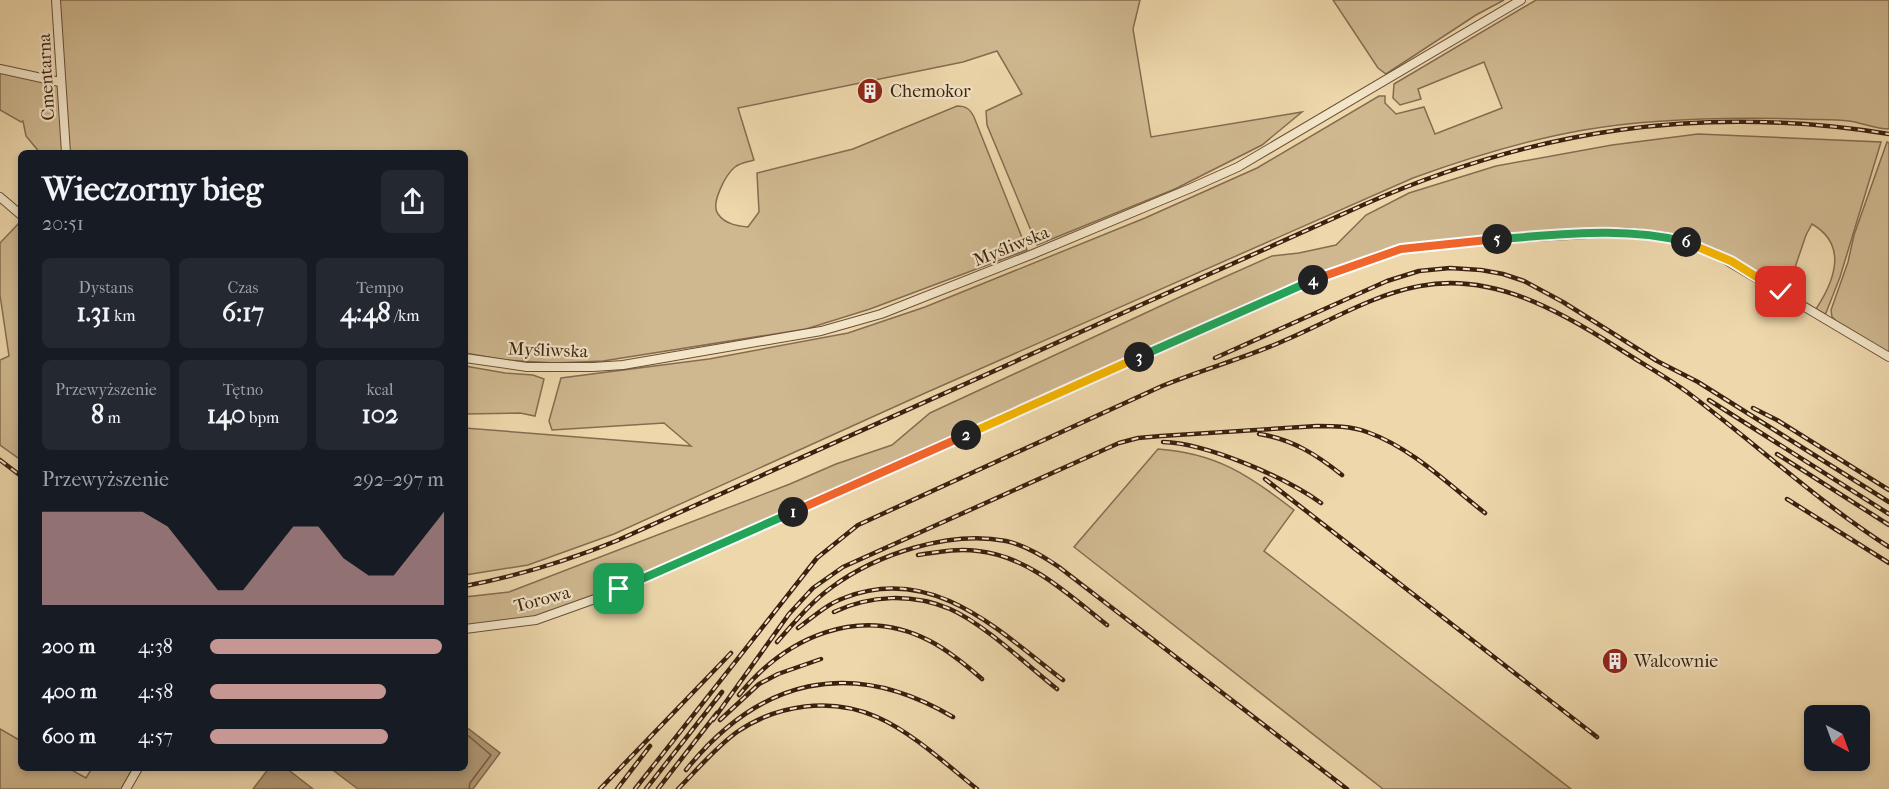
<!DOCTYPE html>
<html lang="pl">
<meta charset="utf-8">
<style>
body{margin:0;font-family:"IM FELL French Canon",serif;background:#242831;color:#f1f3f6;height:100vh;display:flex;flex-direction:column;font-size:22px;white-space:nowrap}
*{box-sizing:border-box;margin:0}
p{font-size:20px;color:#9ea1a6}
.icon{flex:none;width:33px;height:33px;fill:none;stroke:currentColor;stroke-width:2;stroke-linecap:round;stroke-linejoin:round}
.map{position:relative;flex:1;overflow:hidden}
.panel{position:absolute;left:18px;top:150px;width:450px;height:621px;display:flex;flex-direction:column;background:#171b24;border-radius:9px;box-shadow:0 3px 9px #0003}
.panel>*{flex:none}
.needle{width:39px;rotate:139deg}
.buttons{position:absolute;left:1804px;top:705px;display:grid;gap:12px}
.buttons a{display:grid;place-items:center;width:66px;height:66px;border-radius:9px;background:#171b24;box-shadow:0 3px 9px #0003;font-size:30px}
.pin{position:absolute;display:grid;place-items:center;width:51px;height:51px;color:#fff;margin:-26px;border-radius:12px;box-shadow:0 3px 9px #0006}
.km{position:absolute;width:30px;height:30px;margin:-15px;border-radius:50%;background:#222;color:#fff;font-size:16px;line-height:30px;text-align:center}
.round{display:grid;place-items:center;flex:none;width:63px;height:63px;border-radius:9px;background:#242831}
.overview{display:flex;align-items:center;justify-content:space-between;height:102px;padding:0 24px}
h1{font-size:33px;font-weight:700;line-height:45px}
.metrics{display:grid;grid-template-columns:repeat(3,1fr);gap:9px;height:102px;padding:6px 24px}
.metrics div{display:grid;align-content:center;border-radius:9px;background:#242831;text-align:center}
.metrics b{font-size:26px;font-weight:700}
.metrics small{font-size:16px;font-weight:400}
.metrics p{font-size:16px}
.chart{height:168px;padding:12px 24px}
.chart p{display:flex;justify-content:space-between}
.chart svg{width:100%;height:108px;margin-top:6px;fill:#c59692;opacity:.7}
ul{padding:0 24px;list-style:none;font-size:20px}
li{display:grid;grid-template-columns:96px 72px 1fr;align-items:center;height:45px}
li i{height:15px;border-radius:8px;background:#c59692}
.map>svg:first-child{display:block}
.green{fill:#cfb890;stroke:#856c50;stroke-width:1.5}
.water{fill:#b09976;stroke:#81694d;stroke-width:1.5}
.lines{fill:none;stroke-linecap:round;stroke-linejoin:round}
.shore{stroke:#765d42;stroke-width:1.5}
.minor-casing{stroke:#684e36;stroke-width:10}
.minor{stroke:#f3e5c8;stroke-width:8}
.rail-casing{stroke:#3b210f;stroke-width:4.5}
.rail{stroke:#f3e5c8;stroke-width:2;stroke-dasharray:7;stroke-linecap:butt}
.split-1-casing{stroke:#fff;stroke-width:12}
.split-2-casing{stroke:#fff;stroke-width:12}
.split-3-casing{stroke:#fff;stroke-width:12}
.split-4-casing{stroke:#fff;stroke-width:12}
.split-5-casing{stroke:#fff;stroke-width:12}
.split-6-casing{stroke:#fff;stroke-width:12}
.split-7-casing{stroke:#fff;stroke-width:12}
.split-1{stroke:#22a559;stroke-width:8}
.split-2{stroke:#f0652b;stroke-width:8}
.split-3{stroke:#f5b400;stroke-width:8}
.split-4{stroke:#22a559;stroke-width:8}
.split-5{stroke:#f0652b;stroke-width:8}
.split-6{stroke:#22a559;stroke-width:8}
.split-7{stroke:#f5b400;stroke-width:8}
.labels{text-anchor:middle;stroke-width:4.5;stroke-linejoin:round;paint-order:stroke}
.street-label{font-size:18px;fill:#3b210f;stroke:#f3e5c8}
.poi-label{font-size:18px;fill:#3b210f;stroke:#f3e5c8;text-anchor:start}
</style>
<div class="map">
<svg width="1889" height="789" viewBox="0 0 1889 789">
<rect width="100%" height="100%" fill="#edd7ab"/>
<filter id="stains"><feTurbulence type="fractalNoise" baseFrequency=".00333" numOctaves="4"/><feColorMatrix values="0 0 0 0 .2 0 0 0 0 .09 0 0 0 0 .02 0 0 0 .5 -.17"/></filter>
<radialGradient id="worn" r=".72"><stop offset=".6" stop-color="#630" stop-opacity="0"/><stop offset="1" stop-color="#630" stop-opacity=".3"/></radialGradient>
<g class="green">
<path d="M59,0H1140L1133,29L1151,137L1302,112L1262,145L1175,189L1037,245L987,125L986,111L1022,94L997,51L963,62L738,108L754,160C748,162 740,163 735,167C726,174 710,204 718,214C725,224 737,226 748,227L759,212L757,173L853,149L957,106C966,106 970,109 974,117L1027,250L870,309L806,329L603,361L555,363L505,360L465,353V153H40L26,136L23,121L21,122L0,110V70L59,83Z"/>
<path d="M1333,0H1504L1476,15L1386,74L1378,68Z"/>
<path d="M1536,0H1889V129C1875,129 1863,123 1849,121C1833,119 1815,120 1799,119C1728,117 1654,118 1584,130C1526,140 1468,158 1413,178L923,394L614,534L528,565L465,575V428L691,446L664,423L552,430L549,421L561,378L709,359L848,333L925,307L1145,218L1257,168L1379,96H1385V103L1396,114L1424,107L1435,134L1502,108L1484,62L1418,89L1421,99L1400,105L1393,98L1394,84Z"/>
<path d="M1698,134L1881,142L1840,277L1826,313L1824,314L1816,309C1835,280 1848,245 1812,224L1806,235L1787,291C1753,270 1720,247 1681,236C1637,225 1593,231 1549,233C1498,236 1448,238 1398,246L1382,250L1268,295L592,596L530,618L465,626V597L509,592L790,484L836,464L892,445L930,413L1182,296L1272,256L1299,253L1336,245L1366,215L1409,193L1496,166L1612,145Z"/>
<path d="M1887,142L1889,143V353L1837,322L1832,317L1831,310L1848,262L1854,235Z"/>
<path d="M20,222H21V460L0,445V360L9,356L0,295V243Z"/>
<path d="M465,366L505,373L533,375L544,379L535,416L520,413L465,414Z"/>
<path d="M1158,449C1216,453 1249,475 1294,510L1264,551L1571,789H1383L1074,547Z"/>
<path d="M0,729L21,741V768H68L86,778L92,768H133L121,789H0Z"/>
</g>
<g class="water">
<path d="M465,726L500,753L473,789H358L330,768H465Z"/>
<path d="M269,768H286L313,789H253Z"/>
</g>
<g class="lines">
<path class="shore" d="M465,733L491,755L470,783L469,789"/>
<g class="minor-casing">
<g id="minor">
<path d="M56,0L66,153"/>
<path d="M0,69L60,82"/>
<path d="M0,197L21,215"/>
<path d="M465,358L527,367H593L623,365L821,331L881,314L1033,254L1191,188L1238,167L1521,0"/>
<path d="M465,629L536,620L606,595L1270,298L1321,277L1401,249L1496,239L1625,232L1667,237L1714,253L1889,357"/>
<path d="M126,789L138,768"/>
</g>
</g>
<use href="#minor" class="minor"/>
<g class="rail-casing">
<g id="rail">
<path d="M1215,358L1387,281L1419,271L1450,268L1481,270L1503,274L1524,281L1563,302L1657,361L1698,382L1889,502"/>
<path d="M1709,400L1889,514"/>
<path d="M1753,408L1777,420L1889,490"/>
<path d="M1259,434C1292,439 1317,455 1342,475"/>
<path d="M1163,442C1206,443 1285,477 1321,503"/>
<path d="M1777,454L1889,525"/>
<path d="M0,460L21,476"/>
<path d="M1265,479L1597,737"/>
<path d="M1787,499L1889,563"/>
<path d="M918,555C938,552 958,548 978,551C1028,556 1069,595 1107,625"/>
<path d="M465,586C517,576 567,561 616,541L1363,205C1535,129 1703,104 1889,134"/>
<path d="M834,612C870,595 912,593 950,609C984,624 1027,665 1057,689"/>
<path d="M798,628C813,617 827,604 844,598C933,563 999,631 1063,680"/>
<path d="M777,642C794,623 811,602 832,587C877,554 950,530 1006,541C1025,545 1043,556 1059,567L1347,789"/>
<path d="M739,695C786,637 859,604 930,641C949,651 966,665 982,679"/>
<path d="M713,720L789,614L813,588L843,567L1119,443L1138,438L1161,436L1317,426C1333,426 1351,426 1367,432C1412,448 1449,485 1485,513"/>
<path d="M720,720L759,684L778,674L821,659"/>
<path d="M686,770C759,679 850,656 953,717"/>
<path d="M600,789L731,653"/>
<path d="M617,789L650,746"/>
<path d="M635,789L817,558L858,525L1162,386C1201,370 1242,359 1281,342C1327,323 1371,295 1420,286C1492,272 1560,311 1618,348C1641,363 1665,376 1687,392C1755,443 1817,501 1889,547"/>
<path d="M646,789L722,692"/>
<path d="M658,789L717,713"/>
<path d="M678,789C697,770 715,748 737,732C778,704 831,697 877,717C913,733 947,765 977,789"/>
</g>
</g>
<use href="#rail" class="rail"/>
</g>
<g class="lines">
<g class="split-1-casing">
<path id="split-1" d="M619,589L793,512"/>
</g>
<g class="split-2-casing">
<path id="split-2" d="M793,512L966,435"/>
</g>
<g class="split-3-casing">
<path id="split-3" d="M966,435L1139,357"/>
</g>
<g class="split-4-casing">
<path id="split-4" d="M1139,357L1313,280"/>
</g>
<g class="split-5-casing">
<path id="split-5" d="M1313,280L1401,249L1497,239"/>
</g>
<g class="split-6-casing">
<path id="split-6" d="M1497,239C1559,235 1624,226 1686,242"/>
</g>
<g class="split-7-casing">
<path id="split-7" d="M1686,242L1731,261L1781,292"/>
</g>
<use href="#split-1" class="split-1"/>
<use href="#split-2" class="split-2"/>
<use href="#split-3" class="split-3"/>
<use href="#split-4" class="split-4"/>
<use href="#split-5" class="split-5"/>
<use href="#split-6" class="split-6"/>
<use href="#split-7" class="split-7"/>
</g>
<defs>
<g id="building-disc" transform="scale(1.35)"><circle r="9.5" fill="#8f2418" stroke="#f3e5c8"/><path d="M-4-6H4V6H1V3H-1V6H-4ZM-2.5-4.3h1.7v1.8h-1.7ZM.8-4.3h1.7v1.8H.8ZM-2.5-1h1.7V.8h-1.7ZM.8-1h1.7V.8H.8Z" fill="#fff"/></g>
</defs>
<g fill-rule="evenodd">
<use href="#building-disc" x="870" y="91"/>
<use href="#building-disc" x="1615" y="661"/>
</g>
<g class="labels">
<g class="street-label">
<text transform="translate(46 77) rotate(-93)" y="6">Cmentarna</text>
<text transform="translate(1011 246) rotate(-22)" y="6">Myśliwska</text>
<text transform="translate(548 350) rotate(2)" y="6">Myśliwska</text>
<text transform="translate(542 599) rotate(-15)" y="6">Torowa</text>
</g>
<g class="poi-label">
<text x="890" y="97">Chemokor</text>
<text x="1634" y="667">Walcownie</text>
</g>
</g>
<rect width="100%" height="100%" filter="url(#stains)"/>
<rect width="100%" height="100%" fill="url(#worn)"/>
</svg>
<div class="buttons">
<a><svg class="needle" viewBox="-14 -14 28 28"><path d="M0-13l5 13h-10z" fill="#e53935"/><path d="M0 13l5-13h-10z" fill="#9ea1a6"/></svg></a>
</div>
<div class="pin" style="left:619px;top:589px;background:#1e9e55"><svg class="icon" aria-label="arrive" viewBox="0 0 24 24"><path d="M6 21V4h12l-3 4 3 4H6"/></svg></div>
<div class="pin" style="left:1781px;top:292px;background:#d93025"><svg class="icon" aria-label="check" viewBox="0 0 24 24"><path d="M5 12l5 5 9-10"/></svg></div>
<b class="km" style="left:793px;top:512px">1</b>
<b class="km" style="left:966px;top:435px">2</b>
<b class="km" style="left:1139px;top:357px">3</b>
<b class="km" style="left:1313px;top:280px">4</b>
<b class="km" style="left:1497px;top:239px">5</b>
<b class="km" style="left:1686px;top:242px">6</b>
<section class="panel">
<div class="overview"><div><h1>Wieczorny bieg</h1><p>20:51</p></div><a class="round"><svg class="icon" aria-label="share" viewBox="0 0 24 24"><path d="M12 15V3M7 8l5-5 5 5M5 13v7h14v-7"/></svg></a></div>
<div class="metrics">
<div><p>Dystans</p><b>1.31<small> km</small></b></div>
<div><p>Czas</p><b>6:17</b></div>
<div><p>Tempo</p><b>4:48<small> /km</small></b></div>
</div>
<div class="metrics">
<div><p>Przewyższenie</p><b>8<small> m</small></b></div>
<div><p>Tętno</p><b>140<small> bpm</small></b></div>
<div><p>kcal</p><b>102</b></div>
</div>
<div class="chart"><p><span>Przewyższenie</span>292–297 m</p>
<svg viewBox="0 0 160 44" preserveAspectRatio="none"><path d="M0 44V6L10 6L20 6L30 6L40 6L50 12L60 25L70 38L80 38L90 25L100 12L110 12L120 25L130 32L140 32L150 19L160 6V44z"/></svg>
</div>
<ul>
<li><b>200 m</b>4:38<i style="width:99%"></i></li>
<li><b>400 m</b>4:58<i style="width:75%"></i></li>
<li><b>600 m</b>4:57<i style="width:76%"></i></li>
</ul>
</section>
</div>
